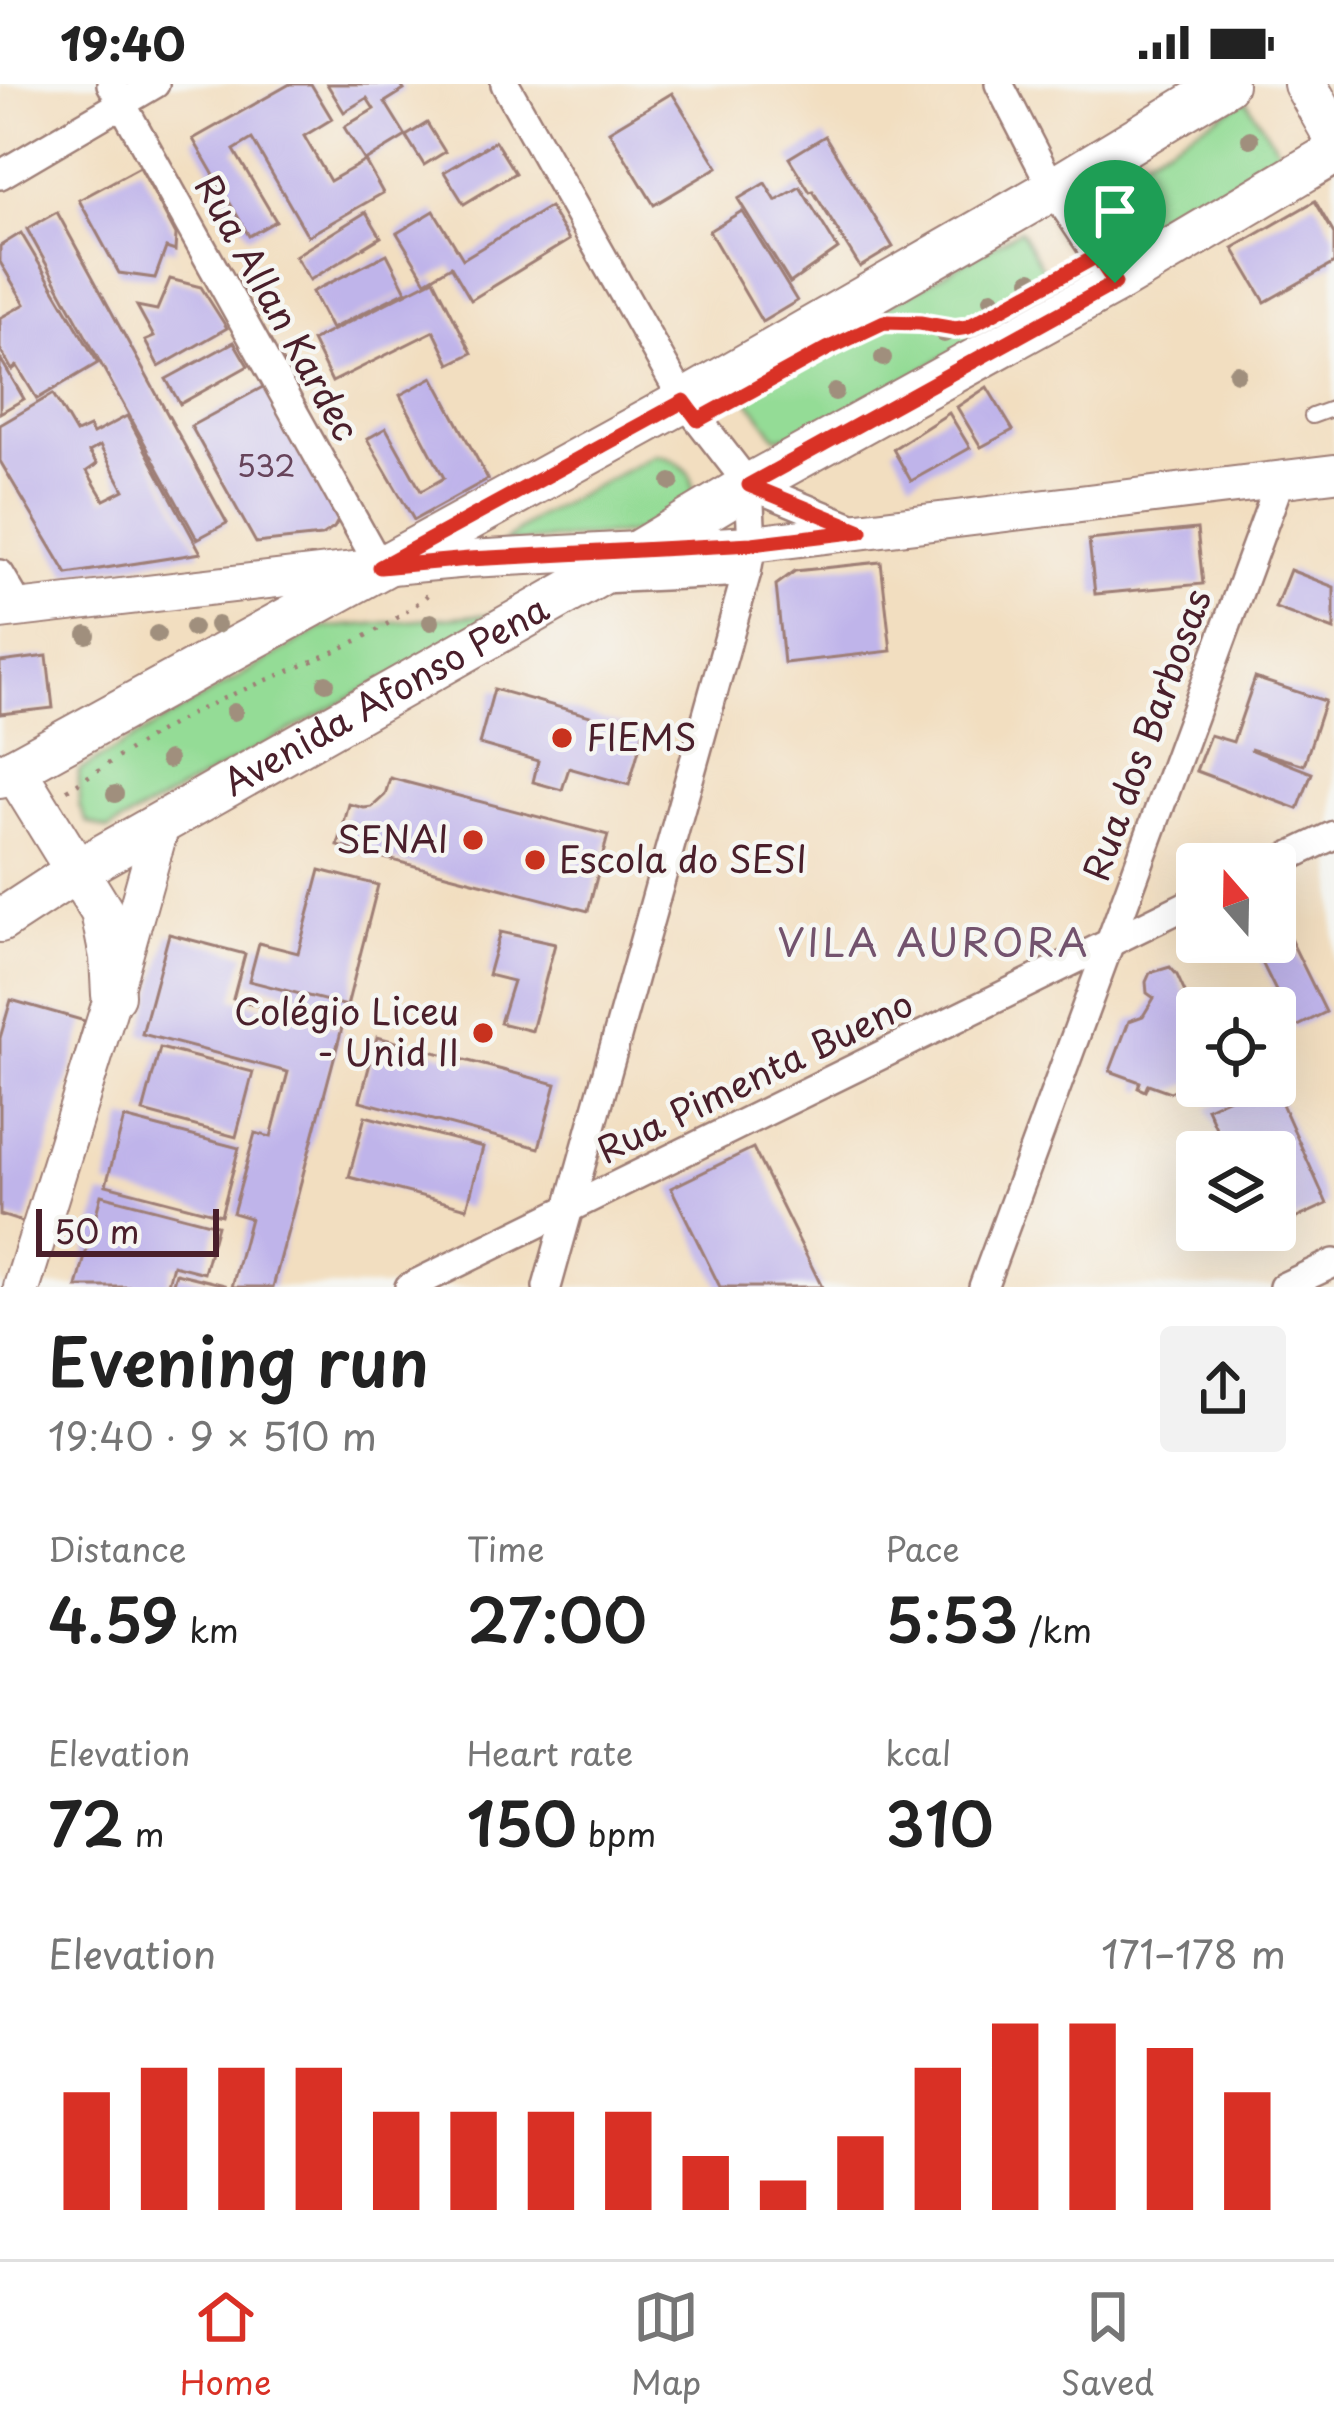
<!DOCTYPE html>
<meta charset="utf-8">
<style>
body{margin:0;font-family:"Playpen Sans",sans-serif;background:#f2f2f2;color:#222;height:100vh;display:flex;flex-direction:column;font-size:45px;white-space:nowrap}
*{box-sizing:border-box;margin:0}
p{font-size:39px;color:#767676}
.icon{flex:none;width:66px;height:66px;fill:none;stroke:currentColor;stroke-width:2;stroke-linecap:round;stroke-linejoin:round}
.map{position:relative;height:1203px;overflow:hidden}
.details{display:flex;flex-direction:column;background:#fff;flex:1}
.details>*{flex:none}
.needle{width:78px;rotate:340deg}
.tools{position:absolute;left:1176px;top:759px;display:grid;gap:24px}
.tools a{display:grid;place-items:center;width:120px;height:120px;border-radius:12px;background:#fff;box-shadow:0 12px 48px #0002;font-size:60px}
.scale{position:absolute;left:36px;bottom:30px;width:183px;box-sizing:border-box;padding-left:12px;border:6px solid #4a1f2b;border-top:0;font-size:33px;line-height:42px;white-space:nowrap;color:#4a1f2b;-webkit-text-stroke:9px #f6f6f2;paint-order:stroke}
.pin{position:absolute;display:grid;place-items:center;width:102px;height:102px;color:#fff;margin:-123px -51px;border-radius:50% 50% 50% 0;rotate:-45deg;box-shadow:0 0 12px #0007}
.pin .icon{rotate:45deg}
.round{display:grid;place-items:center;flex:none;width:126px;height:126px;border-radius:12px;background:#f2f2f2}
.overview{display:flex;align-items:center;justify-content:space-between;height:204px;padding:0 48px}
h1{font-size:66px;font-weight:600;line-height:90px}
.figures{display:grid;grid-template-columns:repeat(3,1fr);gap:18px;height:204px;padding:12px 48px}
.figures div{display:grid;align-content:center}
.figures b{font-size:60px;font-weight:600}
.figures small{font-size:33px;font-weight:400}
.figures p{font-size:33px}
.chart{height:336px;padding:24px 48px}
.chart p{display:flex;justify-content:space-between}
.chart svg{width:100%;height:216px;margin-top:12px;stroke:#d93025;stroke-width:6}
.status{display:flex;justify-content:space-between;align-items:center;height:84px;padding:0 60px;background:#fff;direction:ltr}
.status svg{height:33px;fill:currentColor}
.dock{display:flex;justify-content:space-around;align-items:center;height:168px;border-top:3px solid #e0e0e0;background:#fff;font-size:33px;color:#767676}
.dock a{display:grid;justify-items:center;gap:6px}
.dock .selected{color:#d93025}
.map>svg:first-child{display:block}
.green{fill:#94dc96;stroke:#6f7e60;stroke-width:3}
.building{fill:#bfb4ea;fill-rule:evenodd}
.lines{fill:none;stroke-linecap:round;stroke-linejoin:round}
.lane-casing{stroke:#9e7e76;stroke-width:18}
.street-casing{stroke:#9e7e76;stroke-width:32}
.secondary-casing{stroke:#9e7e76;stroke-width:40}
.primary-casing{stroke:#9e7e76;stroke-width:46}
.path{stroke:#9e7e76;stroke-width:4.5;stroke-dasharray:3 9;stroke-linecap:butt}
.lane{stroke:#fff;stroke-width:14}
.street{stroke:#fff;stroke-width:27}
.secondary{stroke:#fff;stroke-width:36}
.primary{stroke:#fff;stroke-width:42}
.tree{fill:#a08f7d}
.route-casing{stroke:#fff;stroke-width:24}
.route{stroke:#d93025;stroke-width:15}
.poi-dot{fill:#c8321e;stroke:#f6f6f2;stroke-width:4.5}
.labels{text-anchor:middle;stroke-width:9;stroke-linejoin:round;paint-order:stroke}
.number-label{font-size:30px;fill:#67445b}
.street-label{font-size:36px;fill:#4a1f2b;stroke:#f6f6f2}
.poi-label{font-size:36px;fill:#4a1f2b;stroke:#f6f6f2;text-anchor:start}
.neighbourhood-label{font-size:39px;letter-spacing:3px;fill:#73536e;stroke:#f6f6f2}
</style>
<div class="status"><b>19:40</b><svg viewBox="0 0 49 12"><path d="M0 12V9h3v3zM5 12V6h3v6zM10 12V3h3v9zM15 12V0h3v12zM26 1h20v11H26zM47 4h2v5h-2z"/></svg></div>
<div class="map">
<svg width="1334" height="1203" viewBox="0 0 1334 1203">
<rect width="100%" height="100%" fill="#f6f6f2"/>
<filter id="ink" filterUnits="userSpaceOnUse"><feTurbulence type="fractalNoise" baseFrequency=".00833" numOctaves="2"/><feDisplacementMap in="SourceGraphic" scale="24" xChannelSelector="R" yChannelSelector="G"/><feConvolveMatrix kernelMatrix="1 2 1 2 8 2 1 2 1" color-interpolation-filters="sRGB"/></filter>
<filter id="wash" filterUnits="userSpaceOnUse"><feTurbulence type="fractalNoise" baseFrequency=".004" numOctaves="4" result="noise"/><feDisplacementMap in="SourceGraphic" scale="48" xChannelSelector="R" yChannelSelector="G"/><feGaussianBlur stdDeviation="2.7" result="paint"/><feColorMatrix in="noise" values="0 0 0 0 0 0 0 0 0 0 0 0 0 0 0 0 0 1.4 0 .05"/><feComposite in="paint" operator="in"/></filter>
<g filter="url(#wash)">
<rect width="100%" height="100%" fill="#f2dec0"/>
<g class="green">
<path d="M1246,16L1285,76L1156,150L1117,90Z"/>
<path d="M1020,146L1056,209L808,351L776,353L749,317L750,302Z"/>
<path d="M655,371C680,375 697,389 693,416L635,449L503,459L535,434Z"/>
<path d="M506,529L108,746L87,738L79,722V687L322,544Z"/>
</g>
<g id="blocks">
<g class="building">
<path d="M290,0H311L332,35L304,52L330,97L365,77L383,109L308,152L252,55L234,66L276,137L249,152L193,55Z"/>
<path d="M327,0H400L404,6L385,18L406,52L365,77L344,43L374,25L367,14L344,28Z"/>
<path d="M672,9L718,83L654,121L609,47Z"/>
<path d="M427,39L445,68L424,81L406,52Z"/>
<path d="M825,52L893,163L860,183L813,107L810,108L789,74Z"/>
<path d="M495,57L515,89L464,120L444,88Z"/>
<path d="M140,83L176,151L175,167L166,164L155,194L119,189L79,116Z"/>
<path d="M765,99L776,117L800,103L838,165L790,199L738,115Z"/>
<path d="M1315,117L1334,150V179L1265,218L1233,164Z"/>
<path d="M549,123L569,156L471,216L451,182L426,197L397,149L434,127L463,175Z"/>
<path d="M742,127L797,217L762,238L709,147Z"/>
<path d="M57,128L227,439L197,455L27,145Z"/>
<path d="M366,128L381,153L310,196L295,172Z"/>
<path d="M21,149L98,279L37,315L17,282L12,286L0,265V234L25,220L0,178V162Z"/>
<path d="M387,170L406,207L331,245L312,208Z"/>
<path d="M170,195L201,203L227,244L159,283L145,257L154,253L137,222L157,226Z"/>
<path d="M434,195L472,269L450,280L434,247L332,298L312,257Z"/>
<path d="M234,258L248,282L180,320L166,295Z"/>
<path d="M0,274L24,315L0,329Z"/>
<path d="M433,293L488,395L414,436L367,355L386,344L421,407L444,394L400,311Z"/>
<path d="M272,298L341,431L334,444L321,452L256,459L191,342Z"/>
<path d="M987,303L1013,346L981,363L957,323Z"/>
<path d="M53,310L76,349L89,343L93,350L127,332L201,469L67,490L0,377V341ZM100,362L124,406L104,416L87,387L97,380L89,368Z"/>
<path d="M949,329L970,364L911,397L893,365Z"/>
<path d="M1197,445L1203,500L1095,510L1089,456Z"/>
<path d="M881,478L891,567L784,579L776,501L795,487Z"/>
<path d="M1290,486L1334,503V546L1275,524Z"/>
<path d="M47,572L53,624L0,630V578Z"/>
<path d="M1255,594L1325,617L1304,681L1250,665L1312,689L1298,725L1196,687L1210,651L1233,658Z"/>
<path d="M494,605L644,647L629,701L569,684L562,706L533,698L538,677L479,660Z"/>
<path d="M390,694L608,751L588,827L338,762L349,720L364,724L372,723L385,711Z"/>
<path d="M320,786L378,801L347,922L249,897L259,859L298,869Z"/>
<path d="M1275,824L1326,928L1294,944L1252,858H1275Z"/>
<path d="M500,848L555,860L532,947L500,939L513,897L488,891Z"/>
<path d="M169,850L245,870L233,915L342,944L273,1203H232L250,1134L233,1129L255,1049L271,1053L288,988L142,950Z"/>
<path d="M1170,883L1177,891L1187,913L1205,919L1212,914L1236,924H1197V996L1170,1008L1148,1000L1145,1007L1138,1004L1140,998L1110,987L1129,937L1143,932L1154,914L1147,909L1146,898L1150,889Z"/>
<path d="M11,916L85,937L26,1139L0,1131V954Z"/>
<path d="M377,953L556,1000L539,1064L360,1017Z"/>
<path d="M160,964L253,988L236,1053L143,1028Z"/>
<path d="M1257,1002H1274L1327,1120L1275,1144V1068H1227L1207,1024Z"/>
<path d="M365,1032L483,1063L467,1124L349,1093Z"/>
<path d="M124,1034L239,1064L221,1131L106,1101Z"/>
<path d="M753,1064L822,1203H720L671,1104Z"/>
<path d="M101,1111L217,1141L204,1189L173,1181L167,1203H77Z"/>
<path d="M176,1189L225,1201L224,1203H172Z"/>
</g>
</g>
</g>
<g filter="url(#ink)">
<use href="#blocks" fill-opacity="0" stroke="#9e7e76" stroke-width="3"/>
<g class="lines">
<g class="lane-casing">
<path id="lane" d="M1312,332L1334,324"/>
</g>
<g class="street-casing">
<g id="street">
<path d="M111,0L380,483"/>
<path d="M505,0L684,317L749,401L857,445"/>
<path d="M999,0L1053,105L1115,199"/>
<path d="M0,91L155,0"/>
<path d="M0,490L20,524"/>
<path d="M601,495L747,488"/>
<path d="M1273,780L1334,751"/>
<path d="M409,1203L1197,816"/>
<path d="M547,1203L747,488L752,460L749,401"/>
<path d="M983,1203L1281,394"/>
<path d="M1283,1203L1334,1179"/>
</g>
</g>
<g class="secondary-casing">
<g id="secondary">
<path d="M0,527L380,483L469,475L752,460L1334,389"/>
<path d="M22,1203L113,911L161,741"/>
</g>
</g>
<g class="primary-casing">
<g id="primary">
<path d="M1305,0L1334,51"/>
<path d="M14,685L102,828L111,873L113,911"/>
<path d="M0,693L684,317L1053,105L1226,0"/>
<path id="s1" d="M0,837L78,786L592,495L749,401L1115,199L1334,69"/>
</g>
</g>
<g class="path">
<path d="M892,238C914,239 944,247 964,244"/>
<path d="M67,706C113,677 159,645 209,621C281,587 370,562 430,509"/>
</g>
<use href="#lane" class="lane"/>
<use href="#street" class="street"/>
<use href="#secondary" class="secondary"/>
<use href="#primary" class="primary"/>
</g>
<g class="tree">
<circle cx="1250" cy="55" r="9"/>
<circle cx="1031" cy="196" r="9"/>
<circle cx="992" cy="215" r="9"/>
<circle cx="944" cy="250" r="9"/>
<circle cx="883" cy="274" r="9"/>
<circle cx="1237" cy="289" r="9"/>
<circle cx="835" cy="308" r="9"/>
<circle cx="671" cy="398" r="9"/>
<circle cx="431" cy="538" r="9"/>
<circle cx="217" cy="541" r="9"/>
<circle cx="193" cy="544" r="9"/>
<circle cx="157" cy="550" r="9"/>
<circle cx="87" cy="551" r="9"/>
<circle cx="326" cy="599" r="9"/>
<circle cx="234" cy="628" r="9"/>
<circle cx="168" cy="676" r="9"/>
<circle cx="115" cy="710" r="9"/>
</g>
</g>
<g class="lines" filter="url(#ink)">
<g class="route-casing">
<path id="route" d="M1097,172L1115,199L749,401L861,447L752,460L469,475L380,483L684,317L698,336L827,265L884,238L920,239L955,245L968,243Z"/>
</g>
<use href="#route" class="route"/>
</g>
<g class="poi-dot">
<circle cx="562" cy="654" r="12"/>
<circle cx="473" cy="756" r="12"/>
<circle cx="535" cy="776" r="12"/>
<circle cx="483" cy="949" r="12"/>
</g>
<g class="labels">
<g class="number-label">
<text x="266" y="393">532</text>
</g>
<g class="street-label">
<text transform="translate(277 224) rotate(61)" y="13">Rua Allan Kardec</text>
<text dy="13" stroke="none"><textPath href="#s1" startOffset="447">Avenida Afonso Pena</textPath></text>
<text transform="translate(1147 651) rotate(-70)" y="13">Rua dos Barbosas</text>
<text transform="translate(755 993) rotate(-26)" y="13">Rua Pimenta Bueno</text>
</g>
<g class="poi-label">
<text x="586" y="667">FIEMS</text>
<text x="449" y="769" text-anchor="end">SENAI</text>
<text x="559" y="789">Escola do SESI</text>
<text x="459" y="941" text-anchor="end">Colégio Liceu<tspan x="459" dy="41">- Unid II</tspan></text>
</g>
<g class="neighbourhood-label">
<text x="934" y="873">VILA AURORA</text>
</g>
</g>
</svg>
<div class="tools">
<a><svg class="needle" viewBox="-14 -14 28 28"><path d="M0-13l5 13h-10z" fill="#e53935"/><path d="M0 13l5-13h-10z" fill="#767676"/></svg></a>
<a><svg class="icon" aria-label="locate" viewBox="0 0 24 24"><circle cx="12" cy="12" r="6"/><path d="M12 2v4M12 18v4M2 12h4M18 12h4"/></svg></a>
<a><svg class="icon" aria-label="layers" viewBox="0 0 24 24"><path d="M12 4l9 5-9 5-9-5zM3 14l9 5 9-5"/></svg></a>
</div>
<div class="scale">50 m</div>
<div class="pin" style="left:1115px;top:199px;background:#1e9e55"><svg class="icon" aria-label="arrive" viewBox="0 0 24 24"><path d="M6 21V4h12l-3 4 3 4H6"/></svg></div>
</div>
<section class="details">
<div class="overview"><div><h1>Evening run</h1><p>19:40 · 9 × 510 m</p></div><a class="round"><svg class="icon" aria-label="share" viewBox="0 0 24 24"><path d="M12 15V3M7 8l5-5 5 5M5 13v7h14v-7"/></svg></a></div>
<div class="figures">
<div><p>Distance</p><b>4.59<small> km</small></b></div>
<div><p>Time</p><b>27:00</b></div>
<div><p>Pace</p><b>5:53<small> /km</small></b></div>
</div>
<div class="figures">
<div><p>Elevation</p><b>72<small> m</small></b></div>
<div><p>Heart rate</p><b>150<small> bpm</small></b></div>
<div><p>kcal</p><b>310</b></div>
</div>
<div class="chart"><p><span>Elevation</span>171–178 m</p>
<svg viewBox="0 0 160 44" preserveAspectRatio="none"><path d="M5 44V20M15 44V15M25 44V15M35 44V15M45 44V24M55 44V24M65 44V24M75 44V24M85 44V33M95 44V38M105 44V29M115 44V15M125 44V6M135 44V6M145 44V11M155 44V20"/></svg>
</div>
</section>
<nav class="dock">
<a class="selected"><svg class="icon" aria-label="home" viewBox="0 0 24 24"><path d="M3 11l9-7 9 7M6 9v11h12V9"/></svg>Home</a>
<a><svg class="icon" aria-label="map" viewBox="0 0 24 24"><path d="M3 6l6-2 6 2 6-2v14l-6 2-6-2-6 2zM9 4v14M15 6v14"/></svg>Map</a>
<a><svg class="icon" aria-label="saved" viewBox="0 0 24 24"><path d="M7 4h10v16l-5-4-5 4z"/></svg>Saved</a>
</nav>
